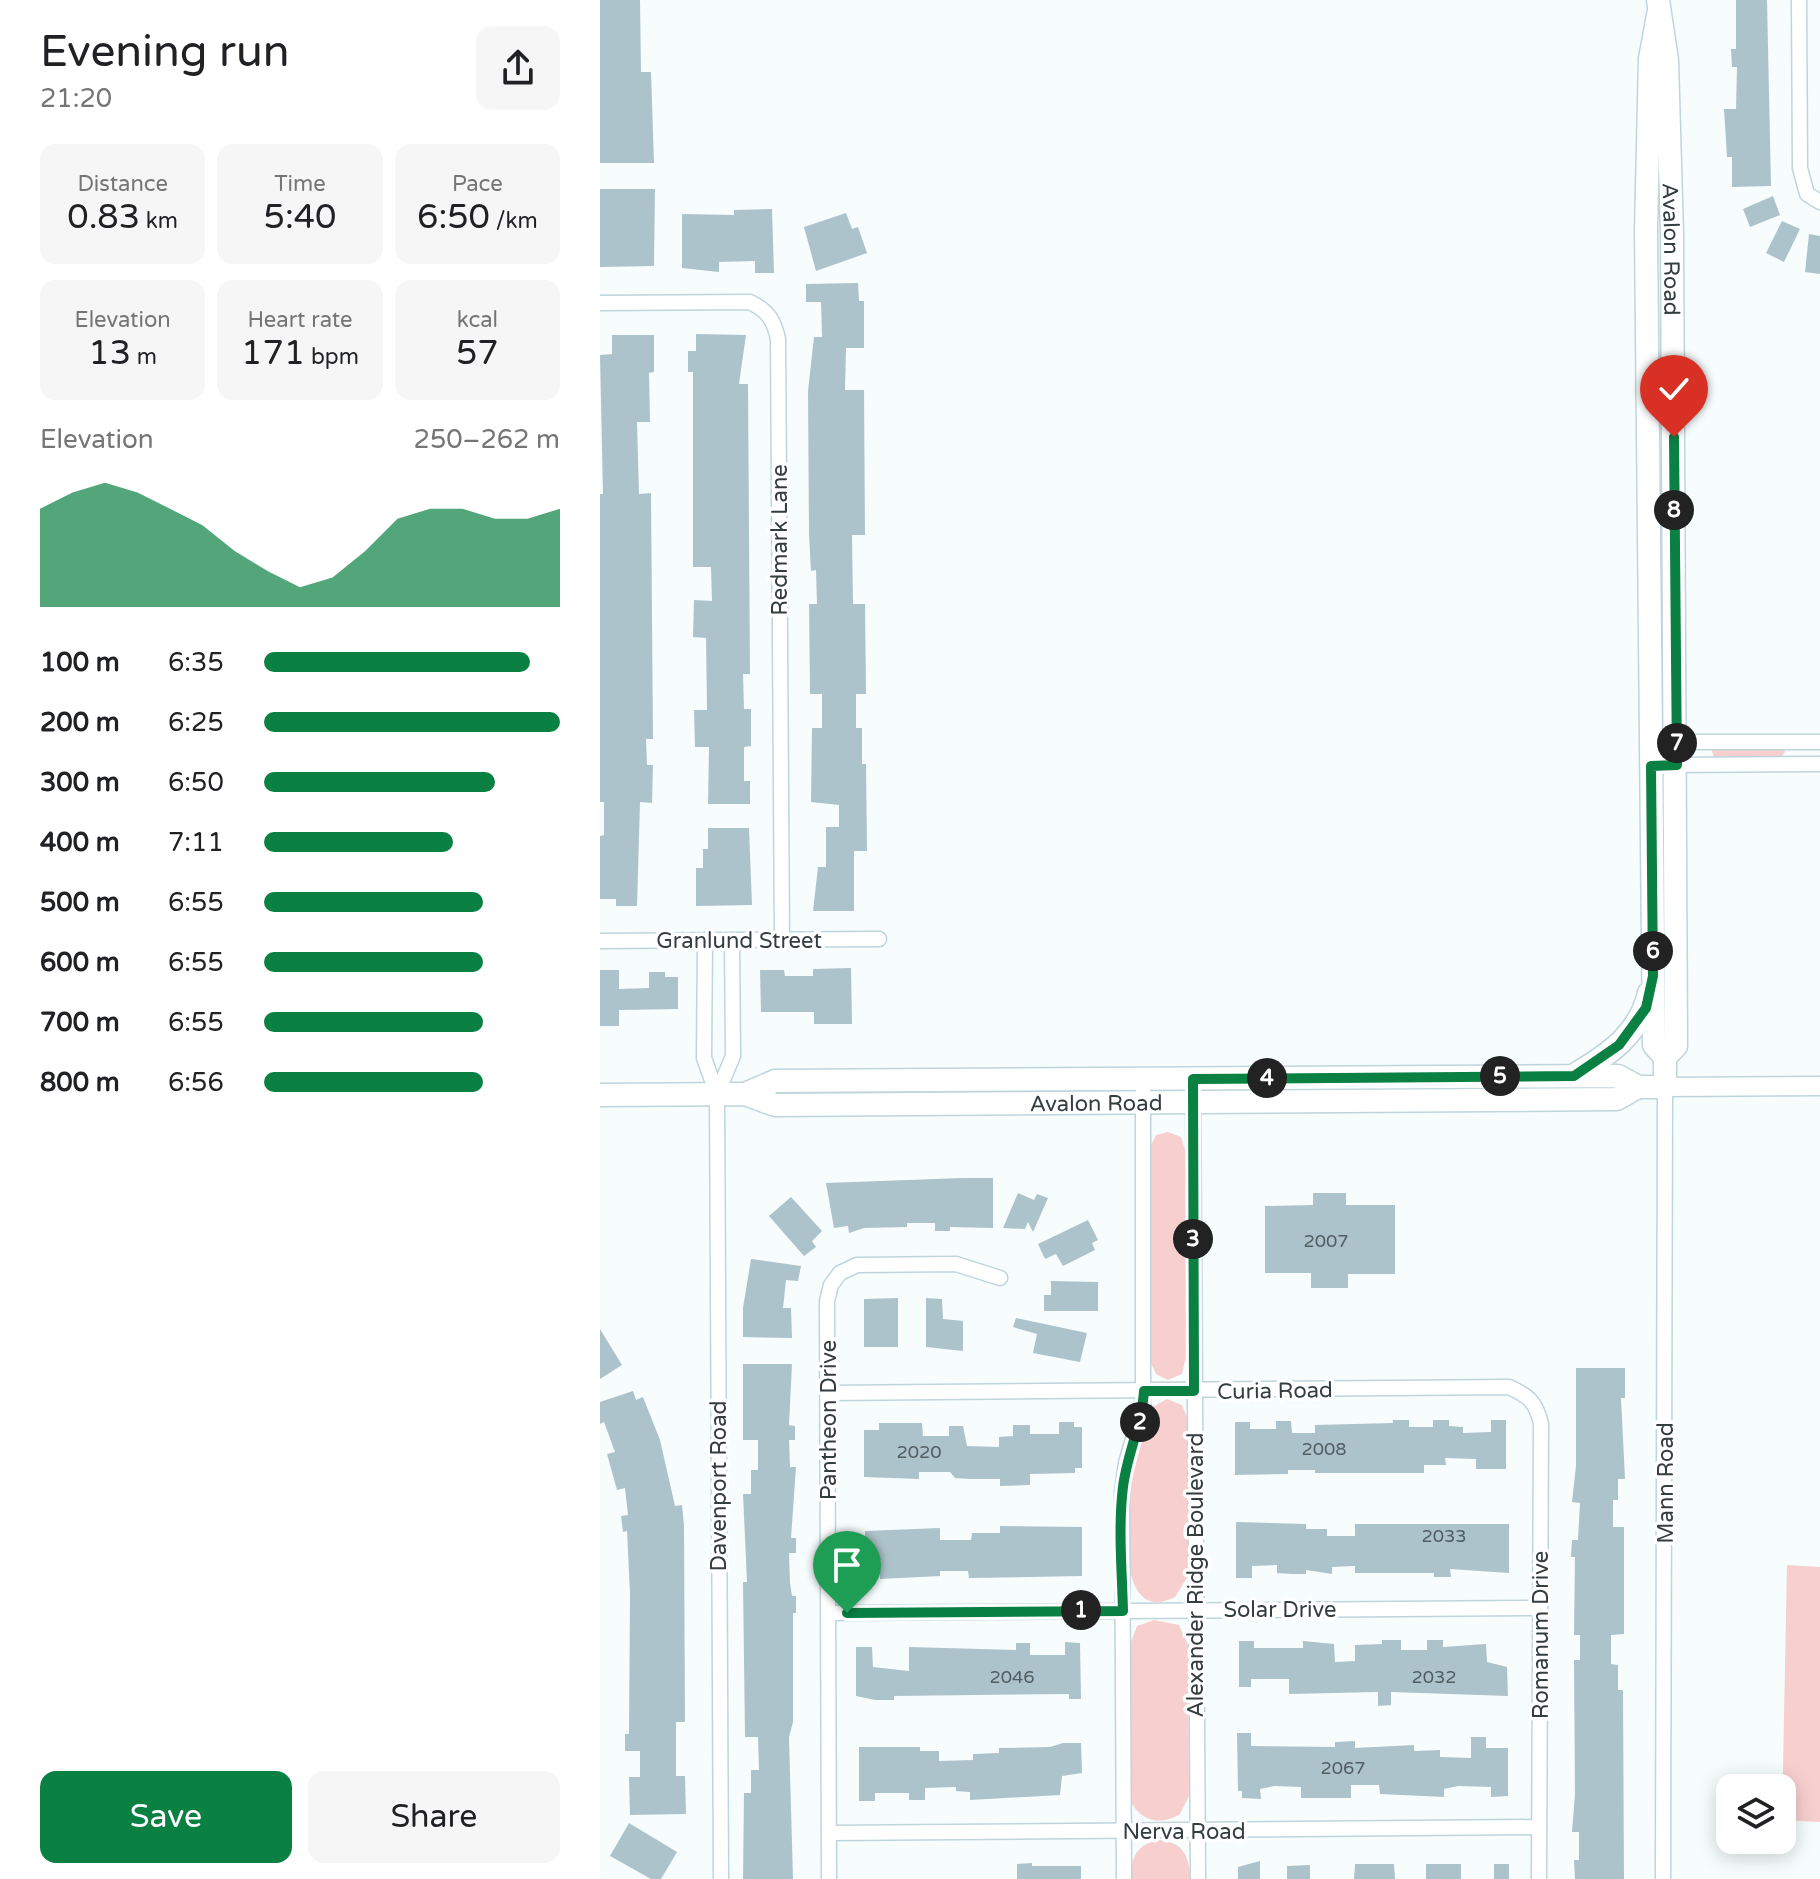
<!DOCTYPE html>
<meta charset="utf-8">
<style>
body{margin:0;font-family:"Varela Round",sans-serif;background:#f6f6f6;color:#202124;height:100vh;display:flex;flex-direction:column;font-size:30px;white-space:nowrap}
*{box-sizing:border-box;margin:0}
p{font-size:26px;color:#757577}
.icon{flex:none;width:44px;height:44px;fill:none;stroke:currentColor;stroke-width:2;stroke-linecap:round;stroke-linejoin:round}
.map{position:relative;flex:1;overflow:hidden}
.sheet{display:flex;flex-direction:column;background:#fff;width:600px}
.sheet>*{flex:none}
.tools{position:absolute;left:1116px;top:1774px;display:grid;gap:16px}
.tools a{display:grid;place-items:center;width:80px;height:80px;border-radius:16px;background:#fff;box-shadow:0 4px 20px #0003;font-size:40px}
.pin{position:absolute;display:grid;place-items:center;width:68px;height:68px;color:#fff;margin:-82px -34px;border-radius:50% 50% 50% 0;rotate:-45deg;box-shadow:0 0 8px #0007}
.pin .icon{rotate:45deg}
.km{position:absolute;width:40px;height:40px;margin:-20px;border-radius:50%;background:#222;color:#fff;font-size:22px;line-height:40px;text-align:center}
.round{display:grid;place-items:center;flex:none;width:84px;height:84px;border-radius:16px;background:#f6f6f6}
.summary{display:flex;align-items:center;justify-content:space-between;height:136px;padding:0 40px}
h1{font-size:44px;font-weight:600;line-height:60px}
.figures{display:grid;grid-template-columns:repeat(3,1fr);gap:12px;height:136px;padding:8px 40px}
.figures div{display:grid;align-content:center;border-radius:16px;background:#f6f6f6;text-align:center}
.figures b{font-size:34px;font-weight:600}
.figures small{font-size:22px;font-weight:400}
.figures p{font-size:22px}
.chart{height:224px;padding:16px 40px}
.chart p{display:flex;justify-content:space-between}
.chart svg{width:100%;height:144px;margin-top:8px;fill:#0b8043;opacity:.7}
.action{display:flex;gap:16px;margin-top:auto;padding:16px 40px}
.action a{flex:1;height:92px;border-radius:16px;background:#0b8043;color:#fff;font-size:32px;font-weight:600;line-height:92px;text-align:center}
.action a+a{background:#f6f6f6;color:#202124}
ul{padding:0 40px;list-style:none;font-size:26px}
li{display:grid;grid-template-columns:128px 96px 1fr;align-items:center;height:60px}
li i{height:20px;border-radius:10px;background:#0b8043}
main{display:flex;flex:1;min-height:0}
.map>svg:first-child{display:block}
.green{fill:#f8cfcf}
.building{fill:#adc3cb}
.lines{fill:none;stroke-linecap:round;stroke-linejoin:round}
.minor-casing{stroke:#bfd5dc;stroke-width:17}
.tertiary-casing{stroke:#bfd5dc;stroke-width:21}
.secondary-casing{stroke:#bfd5dc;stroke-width:25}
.minor{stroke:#fff;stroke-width:14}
.tertiary{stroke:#fff;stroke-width:18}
.secondary{stroke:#fff;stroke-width:22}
.route-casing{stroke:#fff;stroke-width:16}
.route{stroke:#0b8043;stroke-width:10}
.labels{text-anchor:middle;stroke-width:7;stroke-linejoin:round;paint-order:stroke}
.number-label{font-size:18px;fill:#525e63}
.street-label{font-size:22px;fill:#343d40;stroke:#fff}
</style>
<main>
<section class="sheet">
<div class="summary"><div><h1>Evening run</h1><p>21:20</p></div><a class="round"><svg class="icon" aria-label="share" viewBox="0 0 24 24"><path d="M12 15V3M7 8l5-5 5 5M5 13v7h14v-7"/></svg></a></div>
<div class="figures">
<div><p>Distance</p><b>0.83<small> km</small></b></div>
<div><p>Time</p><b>5:40</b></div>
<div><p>Pace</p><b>6:50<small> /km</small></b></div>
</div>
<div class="figures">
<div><p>Elevation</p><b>13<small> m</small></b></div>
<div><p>Heart rate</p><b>171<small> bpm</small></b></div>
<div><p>kcal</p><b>57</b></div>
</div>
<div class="chart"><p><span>Elevation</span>250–262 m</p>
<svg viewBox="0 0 160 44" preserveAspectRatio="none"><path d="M0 44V14L10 9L20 6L30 9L40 14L50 19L60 27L70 33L80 38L90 35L100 27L110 17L120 14L130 14L140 17L150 17L160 14V44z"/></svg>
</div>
<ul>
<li><b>100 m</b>6:35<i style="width:90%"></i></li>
<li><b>200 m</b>6:25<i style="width:100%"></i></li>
<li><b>300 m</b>6:50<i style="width:78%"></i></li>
<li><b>400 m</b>7:11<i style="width:64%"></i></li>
<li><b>500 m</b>6:55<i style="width:74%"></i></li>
<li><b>600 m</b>6:55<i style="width:74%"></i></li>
<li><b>700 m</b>6:55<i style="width:74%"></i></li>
<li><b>800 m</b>6:56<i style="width:74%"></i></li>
</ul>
<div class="action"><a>Save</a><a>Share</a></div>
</section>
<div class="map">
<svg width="1220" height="1879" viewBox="0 0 1220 1879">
<rect width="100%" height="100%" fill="#f7fcfd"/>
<g class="green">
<path d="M1111,749H1184L1185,752L1182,756L1114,757Z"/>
<path d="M568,1132L581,1137L585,1150L587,1352L582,1374L568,1380L556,1374L551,1363L549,1149L556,1135Z"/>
<path d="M567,1399L582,1405L587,1417L588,1576L575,1597C511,1629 527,1498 532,1468C536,1448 544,1427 551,1408Z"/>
<path d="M1187,1565L1220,1567V1822L1182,1820Z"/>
<path d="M554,1620L579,1625L588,1645L589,1796L580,1814C561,1826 542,1822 531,1802L529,1647L537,1626Z"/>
<path d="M560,1840C584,1843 589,1856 590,1879H531C531,1857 536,1844 560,1840Z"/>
</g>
<g class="building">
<path d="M0,0H40L41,72H51L54,163H0Z"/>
<path d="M1136,0H1167L1171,186L1132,187V157H1127L1124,109H1136L1137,67H1132L1131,49H1136Z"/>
<path d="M0,189H55L54,266L0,267Z"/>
<path d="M1173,196L1180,215L1150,227L1143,209Z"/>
<path d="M172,209L174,273H155V261L119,262V272L82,268V214L134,215V210Z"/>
<path d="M246,213L252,229L258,227L267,253L216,271L204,227Z"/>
<path d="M1182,221L1200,229L1184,262L1166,253Z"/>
<path d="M1209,234L1220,236V274L1205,272Z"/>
<path d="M258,283L259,301H264V348H246L245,390H264L265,535H252L253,604H265L266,694H256V728H262V764H266L267,851H254V911H213L218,867H226V827H239V805L211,802L212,728H222V694H210L209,604H217L216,570L211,571L209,535L208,391L214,337H222L221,302H206V284Z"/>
<path d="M96,334L146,335L139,384H148L150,674H143L144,709H151V746L144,747V781H150V804H108L109,747H95L94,710H107L106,638L93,637L94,600L112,601L111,567H93V372H88V351H96Z"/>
<path d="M12,335H54V372L49,373L50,422H37L39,494L51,493L53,739H46L47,765H53L52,803L40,802L37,906H16V899H0V836L4,835V802H0V494H3L0,355L12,354Z"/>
<path d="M108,828H149L152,905L96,906V868H103V849H108Z"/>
<path d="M251,968L252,1024H214V1012H161L160,970H184L185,976H213V969Z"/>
<path d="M0,970H19V989L49,988V972H65V977H78V1009L19,1010V1026H0Z"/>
<path d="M362,1178H393V1228L350,1227V1231H335V1223H307V1227L264,1228L249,1233L248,1226L234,1228L226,1183Z"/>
<path d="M418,1193L434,1200L437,1194L448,1198L433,1232L428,1222L425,1229L403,1228Z"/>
<path d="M713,1193H746V1205H795V1274H748V1288H711V1273H665V1206L713,1205Z"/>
<path d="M191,1197L222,1231L212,1241L216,1247L204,1256L169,1216Z"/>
<path d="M488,1220L498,1240L492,1243L495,1250L463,1266L456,1254L445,1259L438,1244Z"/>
<path d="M151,1259L201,1266L198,1281L186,1280L183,1308H191L192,1338L143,1337V1308Z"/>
<path d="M451,1281L498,1282V1311H444V1295H451Z"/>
<path d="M298,1298V1347H264V1299Z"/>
<path d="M326,1298L342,1299L343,1319L363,1321V1351L326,1347Z"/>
<path d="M416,1318L487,1333L480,1362L433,1353L437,1334L413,1327Z"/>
<path d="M0,1329L22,1365L0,1379Z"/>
<path d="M143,1364H192L189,1425L195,1426V1440H189L190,1467H196L191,1538H196V1553H189L190,1583L192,1596H196V1613H193V1722L189,1737L193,1879H143L144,1793H151V1770H159L158,1737H145L143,1582H147L143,1494H151V1470H158V1440H143Z"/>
<path d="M976,1368H1025V1398H1021L1025,1479H1018V1500H1013V1527H1024V1634L1011,1635V1664L1018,1665V1690H1023L1024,1879H975L974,1860H979V1832H972L975,1794L974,1660H980V1635H974L975,1557H971L972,1540H978L980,1503L972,1502L976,1466Z"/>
<path d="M33,1391L36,1400L43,1397L60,1440L75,1506L82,1505L84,1525L85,1722H76V1776H85L86,1814L30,1815L29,1777H40V1751H25V1734H29L30,1593L27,1531L23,1532L21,1516L28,1515L25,1488L17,1490L7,1454L15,1452L4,1422L0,1424V1402Z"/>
<path d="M793,1420H809V1427H833V1420H849V1426L863,1427V1433L891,1432V1420H906V1469H876V1459L845,1458L846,1465H824V1473H715V1470H688V1474L635,1475V1422H650V1429H676V1421H691L692,1433H715V1425L793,1423Z"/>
<path d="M459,1422H474V1427H482V1468H475V1473L430,1474V1485L400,1486V1479H369L355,1478L350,1472H319V1479L264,1477V1430H279V1423H322L323,1436H349V1426H363L367,1446L399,1447V1437L413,1436V1425H430V1434H459Z"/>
<path d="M636,1522L706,1524V1529H727V1536H755V1524H909V1573L850,1569L851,1577H834V1573H755V1566L732,1567V1574L706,1570V1574H691L677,1573V1565L652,1566V1578H636Z"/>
<path d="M400,1526L482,1527V1576L369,1578L368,1571H340V1576L280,1579L279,1568H265V1531L340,1528V1540H371L372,1533H400Z"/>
<path d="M782,1640H801V1650H827V1640H843V1647L886,1644L887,1662L907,1667L908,1696L791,1692V1705L778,1706V1692L689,1694V1679H651V1687H639V1641H654V1648H703V1641L734,1644L735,1662L755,1661V1645L782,1644Z"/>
<path d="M465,1642L480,1643L481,1699H469V1694L294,1696V1700H275L256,1696V1647H272L273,1667L309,1671V1647L416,1650V1643H430V1655H465Z"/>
<path d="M637,1733H651V1746L735,1747V1742L755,1741V1748L814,1745V1751L840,1750V1757L871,1758V1737H886V1748H908V1796L891,1797V1787L858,1786L844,1789V1797L780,1794L779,1785H751V1798H701V1787L674,1786L660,1789L661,1799L642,1798V1791H638Z"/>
<path d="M463,1743H481L482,1773L462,1776L460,1795L370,1800V1792L356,1791V1787L325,1788V1800H309V1793H275V1801H259V1747H320V1751H339V1761L373,1760V1754L399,1753V1748L450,1747Z"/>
<path d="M29,1823L77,1852L61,1879H51L10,1856Z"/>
<path d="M660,1861V1879H638V1867Z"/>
<path d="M432,1863V1866H481V1879H417V1864Z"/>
<path d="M755,1864H794L795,1879H754Z"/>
<rect x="826" y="1864" width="35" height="15"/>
<rect x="894" y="1864" width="15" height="15"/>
<path d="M710,1865V1879H687V1866Z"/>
</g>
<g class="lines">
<g class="minor-casing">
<g id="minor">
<path d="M1199,0L1200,168L1207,194L1220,202"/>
<path d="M0,303L150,302C168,311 174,320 178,339L182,940"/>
<path d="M1068,742H1220"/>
<path d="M1068,765L1220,764"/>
<path d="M105,940L104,1058L117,1094L121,1879"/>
<path d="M0,941L279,939"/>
<path d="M593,1079L598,1879"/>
<path d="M117,1094L133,1056L132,940"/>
<path d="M229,1393L909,1387C929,1396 936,1402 941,1424L939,1879"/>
<path d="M229,1613L940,1608"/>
<path d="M229,1833L939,1827"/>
<path d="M229,1879L227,1301L231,1285L240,1273L257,1265L356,1264L400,1278"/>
<path d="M524,1879L522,1492L526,1463L543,1405V1079"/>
<path d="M1063,1879L1065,1087"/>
</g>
</g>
<g class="tertiary-casing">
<path id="tertiary" d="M1065,1087L1220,1086"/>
</g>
<g class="secondary-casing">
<g id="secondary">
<path id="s1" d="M1058,0L1067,60L1072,234L1076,1046L1065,1057"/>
<path d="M976,1074C1010,1054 1040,1033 1049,993"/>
<path d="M145,1094L175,1081L1018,1076L1038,1087H1065V1057L1054,1045L1046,231L1050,59L1058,15"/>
<path id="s2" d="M0,1095L145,1094L175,1105L1017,1099L1038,1087"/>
</g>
</g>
<use href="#minor" class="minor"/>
<use href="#tertiary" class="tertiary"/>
<use href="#secondary" class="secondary"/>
</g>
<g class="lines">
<g class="route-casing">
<path id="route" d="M247,1613L523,1611C522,1571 518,1527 523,1487C527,1454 542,1425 544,1391H594L593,1079L974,1076L1019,1045L1046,1008L1053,976L1051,766L1077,765L1074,437"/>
</g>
<use href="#route" class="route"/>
</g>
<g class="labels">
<g class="number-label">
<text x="726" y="1247">2007</text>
<text x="724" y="1455">2008</text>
<text x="319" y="1458">2020</text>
<text x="844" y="1542">2033</text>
<text x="412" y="1683">2046</text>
<text x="834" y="1683">2032</text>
<text x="743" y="1774">2067</text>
</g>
<g class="street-label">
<text dy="8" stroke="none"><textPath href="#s1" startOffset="250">Avalon Road</textPath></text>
<text transform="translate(179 540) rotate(-90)" y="8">Redmark Lane</text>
<text x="139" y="948">Granlund Street</text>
<text dy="8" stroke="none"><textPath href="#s2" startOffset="498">Avalon Road</textPath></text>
<text transform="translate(675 1390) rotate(-1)" y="8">Curia Road</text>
<text transform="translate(228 1420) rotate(-90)" y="8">Pantheon Drive</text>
<text transform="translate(1065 1483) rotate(-90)" y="8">Mann Road</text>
<text transform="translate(118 1486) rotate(-90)" y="8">Davenport Road</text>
<text transform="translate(595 1575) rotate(-90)" y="8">Alexander Ridge Boulevard</text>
<text x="680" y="1617">Solar Drive</text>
<text transform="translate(940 1635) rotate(-90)" y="8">Romanum Drive</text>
<text x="584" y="1839">Nerva Road</text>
</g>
</g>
</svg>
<div class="tools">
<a><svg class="icon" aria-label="layers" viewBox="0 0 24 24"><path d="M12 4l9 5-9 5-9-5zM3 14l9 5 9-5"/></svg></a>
</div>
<div class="pin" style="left:247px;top:1613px;background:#1e9e55"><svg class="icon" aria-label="arrive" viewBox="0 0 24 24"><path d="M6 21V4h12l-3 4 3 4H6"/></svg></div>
<div class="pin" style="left:1074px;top:437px;background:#d93025"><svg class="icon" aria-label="check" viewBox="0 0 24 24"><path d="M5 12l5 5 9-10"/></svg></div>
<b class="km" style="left:481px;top:1610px">1</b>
<b class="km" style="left:540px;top:1422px">2</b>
<b class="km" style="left:593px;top:1239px">3</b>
<b class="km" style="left:667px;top:1078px">4</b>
<b class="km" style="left:900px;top:1076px">5</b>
<b class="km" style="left:1053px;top:951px">6</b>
<b class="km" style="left:1077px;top:743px">7</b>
<b class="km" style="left:1074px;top:510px">8</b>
</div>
</main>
